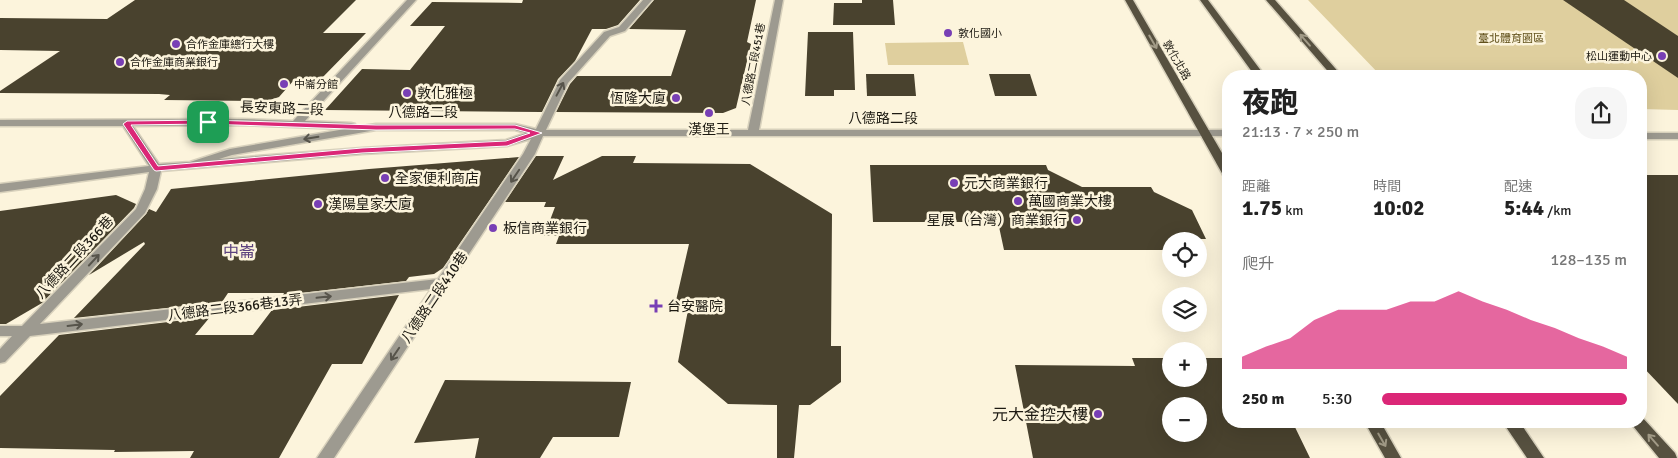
<!DOCTYPE html>
<html lang="zh-TW">
<meta charset="utf-8">
<style>
body{margin:0;font-family:Signika,"Noto Sans TC",sans-serif;background:#f6f6f6;color:#222;height:100vh;display:flex;flex-direction:column;font-size:19px;white-space:nowrap}
*{box-sizing:border-box;margin:0}
p{font-size:16px;color:#767676}
.icon{flex:none;width:28px;height:28px;fill:none;stroke:currentColor;stroke-width:2;stroke-linecap:round;stroke-linejoin:round}
.map{position:relative;flex:1;overflow:hidden}
.panel{position:absolute;left:1222px;top:70px;width:425px;height:358px;display:flex;flex-direction:column;background:#fff;border-radius:20px;box-shadow:0 5px 20px #0002}
.panel>*{flex:none}
.tools{position:absolute;left:1162px;top:232px;display:grid;gap:10px}
.tools a{display:grid;place-items:center;width:45px;height:45px;border-radius:50%;background:#fff;box-shadow:0 5px 20px #0002;font-size:25px}
.pin{position:absolute;display:grid;place-items:center;width:42px;height:42px;color:#fff;margin:-21px;border-radius:10px;box-shadow:0 2px 8px #0006}
.round{display:grid;place-items:center;flex:none;width:52px;height:52px;border-radius:20px;background:#f6f6f6}
.summary{display:flex;align-items:center;justify-content:space-between;height:85px;padding:0 20px}
h1{font-size:28px;font-weight:800;line-height:38px}
.figures{display:grid;grid-template-columns:repeat(3,1fr);gap:8px;height:85px;padding:5px 20px}
.figures div{display:grid;align-content:center}
.figures b{font-size:21px;font-weight:800}
.figures small{font-size:14px;font-weight:400}
.figures p{font-size:14px}
.chart{height:140px;padding:10px 20px}
.chart p{display:flex;justify-content:space-between}
.chart svg{width:100%;height:90px;margin-top:5px;fill:#db2777;opacity:.7}
ul{padding:0 20px;list-style:none;font-size:16px}
li{display:grid;grid-template-columns:80px 60px 1fr;align-items:center;height:38px}
li i{height:12px;border-radius:6px;background:#db2777}
.map>svg:first-child{display:block}
.green{fill:#dfcf9e}
.building{fill:#49422e;fill-rule:evenodd}
.lines{fill:none;stroke-linecap:round;stroke-linejoin:round}
.minor-casing{stroke:#d8d1bc;stroke-width:3}
.major-casing{stroke:#d8d1bc;stroke-width:3}
.minor{fill:#9d9a90;fill-rule:evenodd}
.major{fill:#575140;fill-rule:evenodd}
.oneway{stroke:#a19a86}
.oneway2{stroke:#57544b}
.route{fill:#db2777;stroke:#fff;fill-rule:evenodd}
.poi-dot{fill:#783fb5;stroke:#fcf4dc;stroke-width:2}
.labels{text-anchor:middle;stroke-width:5;stroke-linejoin:round;paint-order:stroke}
.far-poi-label{font-size:11px;fill:#1d1a12;stroke:#fcf4dc;text-anchor:start}
.far-park-label{font-size:11px;fill:#61511b;stroke:#fcf4dc}
.far-street-label{font-size:11px;fill:#1d1a12;stroke:#fcf4dc}
.poi-label{font-size:14px;fill:#1d1a12;stroke:#fcf4dc;text-anchor:start}
.street-label{font-size:14px;fill:#1d1a12;stroke:#fcf4dc}
.quarter-label{font-size:16px;fill:#5c427e;stroke:#fcf4dc}
.near-poi-label{font-size:16px;fill:#1d1a12;stroke:#fcf4dc;text-anchor:end}
</style>
<div class="map">
<svg width="1678" height="458" viewBox="0 0 1678 458">
<rect width="100%" height="100%" fill="#fcf4dc"/>
<g class="green">
<path d="M1308,0H1678V110L1641,109V76H1381Z"/>
<path d="M963,42L969,65H888L885,43Z"/>
</g>
<g class="building">
<path d="M135,0H356L323,33H366L320,80H294L279,97L267,101L164,100L170,95L159,94L0,93V91L60,51L0,50V18L107,19Z"/>
<path d="M523,0H640L618,25L606,29H592L575,61L558,79L542,112L325,110L362,69L410,70L445,26H410L432,2L522,3Z"/>
<path d="M654,0H756L747,42L751,44L736,108L723,113L556,112L570,84L577,76H671L686,30L629,29Z"/>
<path d="M862,0H893L895,25H833L834,3H862Z"/>
<path d="M1563,0H1624L1678,36V78Z"/>
<path d="M808,32H853L855,90H834V96H805Z"/>
<path d="M866,74H914L916,96H867Z"/>
<path d="M989,74H1030L1037,96H995Z"/>
<path d="M536,156H564L553,180L602,156H636L633,163L750,164L832,214L831,346H841V382L810,405H799L794,458H777V405L728,404L678,362L689,305H675L689,244H556L559,236H544L555,207H544L546,202H505Z"/>
<path d="M519,157L443,268L434,274L409,277L406,281L283,295L284,293H228L222,302L74,318L145,244L144,242L89,275L146,214L149,209L156,212L171,189L369,169Z"/>
<path d="M870,165H1046L1048,170L1082,187H1151L1154,192L1192,210L1206,239H1198L1199,241H1171V250H1004L998,222H873Z"/>
<path d="M1641,175H1678V404L1641,365Z"/>
<path d="M116,195L136,204L134,208L42,303L6,324H0V211Z"/>
<path d="M399,295L362,364H332L279,458H190L194,451L114,452L115,450L0,448V396L59,335L210,317L195,335H253L272,310Z"/>
<path d="M1132,358H1171V379H1199V358H1229V421H1292L1310,458H1033L1015,365L1135,366ZM1171,406H1199V434H1171Z"/>
<path d="M445,380L631,382L619,437H553L540,458H475L479,438L414,443Z"/>
</g>
<g class="lines">
<g class="minor-casing">
<g id="minor">
<path d="M407,0H416L305,121L351,123L355,124V127L376,124H515L536,129L560,80L604,32L619,27L643,0H652L625,31L610,36L568,83L546,130H748L775,0H783L759,130H1229V136H543L535,154L334,458H317L431,289L30,336L5,362L0,363V349L12,336H0V326H22L136,209L145,189L149,172L0,192V184L149,166L123,126H0V120L242,119L293,121ZM242,125L345,129L230,149L190,162L159,164L133,126ZM376,130H515L526,133L506,140L362,148L219,159L232,155ZM531,139L523,154L438,279L40,324L145,213L157,189L161,171L362,154L507,146Z"/>
<rect x="1641" y="133" width="37" height="6"/>
</g>
</g>
<g class="major-casing">
<g id="major">
<path d="M1125,0H1133L1229,165V178L1223,175Z"/>
<path d="M1200,0H1208L1265,76H1255Z"/>
<path d="M1266,0H1275L1342,76H1332Z"/>
<path d="M1641,416L1675,453L1677,458H1659L1629,421H1641Z"/>
<path d="M1364,421H1380L1401,458H1385Z"/>
<path d="M1502,421H1519L1544,458H1527Z"/>
</g>
</g>
<use href="#minor" class="minor"/>
<use href="#major" class="major"/>
</g>
<defs><path id="oneway-shaft" d="M-6 0H5M1.5-3L5.5 0L1.5 3" fill="none" stroke-width="1.6" stroke-linecap="round" stroke-linejoin="round" transform="scale(1.25)"/></defs>
<g class="oneway">
<use href="#oneway-shaft" transform="translate(1305 40) rotate(-131)"/>
<use href="#oneway-shaft" transform="translate(1153 42) rotate(60)"/>
<use href="#oneway-shaft" transform="translate(1382 440) rotate(60)"/>
<use href="#oneway-shaft" transform="translate(1653 440) rotate(-131)"/>
</g>
<g class="oneway2">
<use href="#oneway-shaft" transform="translate(560 89) rotate(-62)"/>
<use href="#oneway-shaft" transform="translate(311 138) rotate(171)"/>
<use href="#oneway-shaft" transform="translate(515 176) rotate(124)"/>
<use href="#oneway-shaft" transform="translate(94 260) rotate(-47)"/>
<use href="#oneway-shaft" transform="translate(324 297) rotate(-6)"/>
<use href="#oneway-shaft" transform="translate(75 325) rotate(-7)"/>
<use href="#oneway-shaft" transform="translate(395 354) rotate(124)"/>
</g>
<path class="route" d="M208,120L376,125H515L542,133L507,146L362,153L156,171L154,170L123,124L127,121ZM208,124L376,130L515,129L530,133L506,141L362,148L158,166L131,125Z"/>
<g class="poi-dot">
<circle cx="948" cy="33" r="5"/>
<circle cx="176" cy="44" r="5"/>
<circle cx="1662" cy="56" r="5"/>
<circle cx="120" cy="62" r="5"/>
<circle cx="284" cy="84" r="5"/>
<circle cx="407" cy="93" r="5"/>
<circle cx="676" cy="98" r="5"/>
<circle cx="709" cy="113" r="5"/>
<circle cx="385" cy="178" r="5"/>
<circle cx="954" cy="183" r="5"/>
<circle cx="1018" cy="201" r="5"/>
<circle cx="318" cy="204" r="5"/>
<circle cx="1077" cy="220" r="5"/>
<circle cx="493" cy="228" r="5"/>
<path d="M653.5 298.5h5v5h5v5h-5v5h-5v-5h-5v-5h5z"/>
<circle cx="1098" cy="414" r="5"/>
</g>
<g class="labels">
<g class="far-poi-label">
<text x="958" y="37">敦化國小</text>
<text x="186" y="48">合作金庫總行大樓</text>
<text x="1652" y="60" text-anchor="end">松山運動中心</text>
<text x="130" y="66">合作金庫商業銀行</text>
<text x="294" y="88">中崙分館</text>
</g>
<g class="far-park-label">
<text x="1511" y="42">臺北體育園區</text>
</g>
<g class="far-street-label">
<text transform="translate(1177 60) rotate(60)" y="4">敦化北路</text>
<text transform="translate(753 64) rotate(-79)" y="4">八德路二段451巷</text>
</g>
<g class="poi-label">
<text x="417" y="98">敦化雅極</text>
<text x="666" y="103" text-anchor="end">恆隆大廈</text>
<text x="709" y="134" text-anchor="middle">漢堡王</text>
<text x="395" y="183">全家便利商店</text>
<text x="964" y="188">元大商業銀行</text>
<text x="1028" y="206">萬國商業大樓</text>
<text x="328" y="209">漢陽皇家大廈</text>
<text x="1067" y="225" text-anchor="end">星展（台灣）商業銀行</text>
<text x="503" y="233">板信商業銀行</text>
<text x="667" y="311">台安醫院</text>
</g>
<g class="street-label">
<text transform="translate(282 108) rotate(2)" y="5">長安東路二段</text>
<text x="423" y="117">八德路二段</text>
<text x="883" y="123">八德路二段</text>
<text transform="translate(74 257) rotate(-47)" y="5">八德路二段366巷</text>
<text transform="translate(434 297) rotate(-56)" y="5">八德路二段410巷</text>
<text transform="translate(235 307) rotate(-7)" y="5">八德路二段366巷13弄</text>
</g>
<g class="quarter-label">
<text x="239" y="257">中崙</text>
</g>
<g class="near-poi-label">
<text x="1088" y="420">元大金控大樓</text>
</g>
</g>
</svg>
<div class="tools">
<a><svg class="icon" aria-label="locate" viewBox="0 0 24 24"><circle cx="12" cy="12" r="6"/><path d="M12 2v4M12 18v4M2 12h4M18 12h4"/></svg></a>
<a><svg class="icon" aria-label="layers" viewBox="0 0 24 24"><path d="M12 4l9 5-9 5-9-5zM3 14l9 5 9-5"/></svg></a>
<a>+</a>
<a>−</a>
</div>
<div class="pin" style="left:208px;top:122px;background:#1e9e55"><svg class="icon" aria-label="arrive" viewBox="0 0 24 24"><path d="M6 21V4h12l-3 4 3 4H6"/></svg></div>
<section class="panel">
<div class="summary"><div><h1>夜跑</h1><p>21:13 · 7 × 250 m</p></div><a class="round"><svg class="icon" aria-label="share" viewBox="0 0 24 24"><path d="M12 15V3M7 8l5-5 5 5M5 13v7h14v-7"/></svg></a></div>
<div class="figures">
<div><p>距離</p><b>1.75<small> km</small></b></div>
<div><p>時間</p><b>10:02</b></div>
<div><p>配速</p><b>5:44<small> /km</small></b></div>
</div>
<div class="chart"><p><span>爬升</span>128–135 m</p>
<svg viewBox="0 0 160 44" preserveAspectRatio="none"><path d="M0 44V38L10 33L20 29L30 20L40 15L50 15L60 15L70 11L80 11L90 6L100 11L110 15L120 20L130 24L140 29L150 33L160 38V44z"/></svg>
</div>
<ul>
<li><b>250 m</b>5:30<i style="width:100%"></i></li>
</ul>
</section>
</div>
